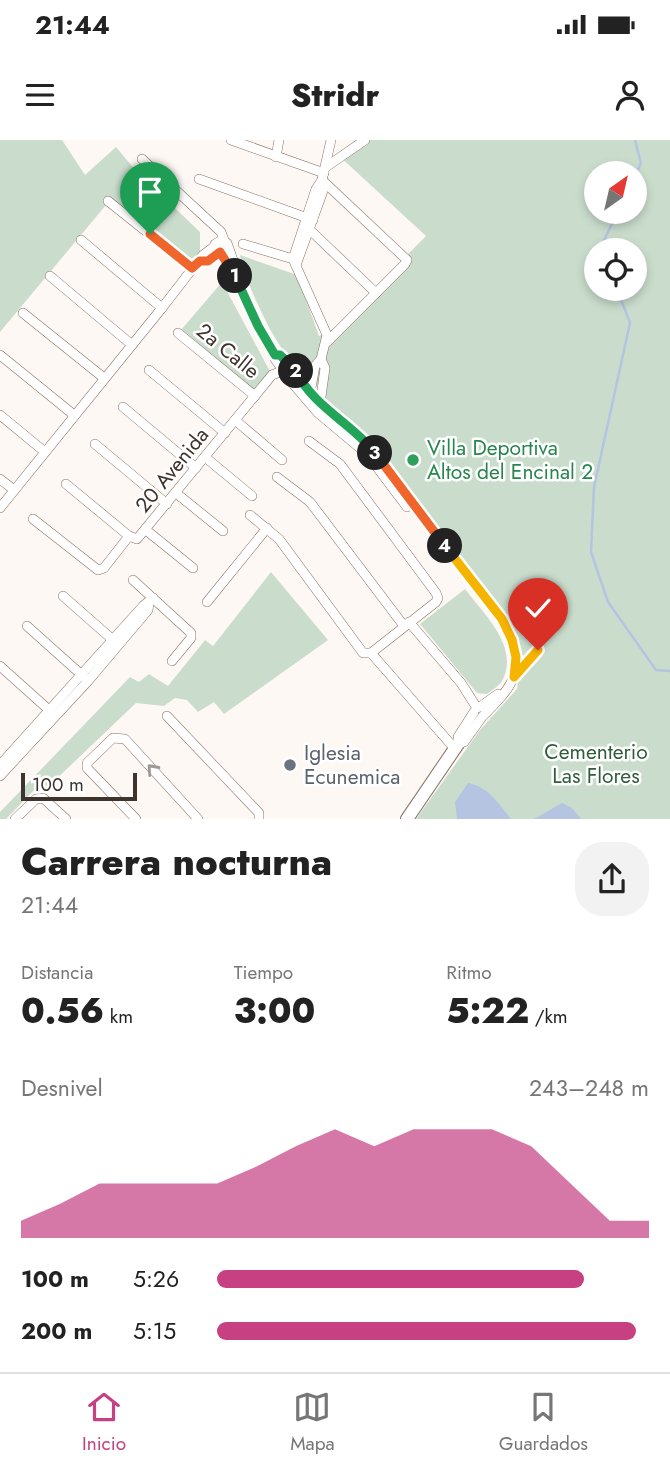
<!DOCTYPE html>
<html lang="es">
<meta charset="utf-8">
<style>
body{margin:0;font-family:Jost,sans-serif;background:#f2f2f2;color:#222;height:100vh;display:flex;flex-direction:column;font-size:26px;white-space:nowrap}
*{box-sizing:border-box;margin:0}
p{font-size:23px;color:#767676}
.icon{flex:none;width:38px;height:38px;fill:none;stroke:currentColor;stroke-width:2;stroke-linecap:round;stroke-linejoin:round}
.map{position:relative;height:679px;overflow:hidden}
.panel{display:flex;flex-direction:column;background:#fff;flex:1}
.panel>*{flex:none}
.needle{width:46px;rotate:34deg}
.buttons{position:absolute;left:584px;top:21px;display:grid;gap:14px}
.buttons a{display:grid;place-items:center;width:63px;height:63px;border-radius:50%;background:#fff;box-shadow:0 4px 10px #0003;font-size:35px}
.scale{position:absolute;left:21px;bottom:18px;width:116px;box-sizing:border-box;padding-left:7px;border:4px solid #3e332d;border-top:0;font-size:19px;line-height:24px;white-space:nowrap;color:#3e332d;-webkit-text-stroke:5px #fff;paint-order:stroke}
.pin{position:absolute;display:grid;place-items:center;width:60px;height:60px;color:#fff;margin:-72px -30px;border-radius:50% 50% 50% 0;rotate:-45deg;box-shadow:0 0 7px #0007}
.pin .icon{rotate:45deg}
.km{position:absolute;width:35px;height:35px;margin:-18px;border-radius:50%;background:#222;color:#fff;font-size:19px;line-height:35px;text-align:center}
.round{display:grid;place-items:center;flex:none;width:74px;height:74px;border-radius:28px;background:#f2f2f2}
.head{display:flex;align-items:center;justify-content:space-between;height:119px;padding:0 21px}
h1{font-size:38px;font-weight:800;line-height:52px}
.stats{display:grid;grid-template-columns:repeat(3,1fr);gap:10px;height:119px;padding:7px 21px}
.stats div{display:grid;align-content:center}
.stats b{font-size:35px;font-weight:800}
.stats small{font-size:19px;font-weight:400}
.stats p{font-size:19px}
.chart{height:196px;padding:14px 21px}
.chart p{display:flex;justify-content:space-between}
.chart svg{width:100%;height:126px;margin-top:7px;fill:#c64082;opacity:.7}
ul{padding:0 21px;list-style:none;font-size:23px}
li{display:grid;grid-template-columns:112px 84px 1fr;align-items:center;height:52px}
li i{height:18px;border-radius:9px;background:#c64082}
.status{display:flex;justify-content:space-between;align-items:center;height:49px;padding:0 35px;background:#fff;direction:ltr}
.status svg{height:19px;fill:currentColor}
header{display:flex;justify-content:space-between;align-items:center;height:91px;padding:0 21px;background:#fff;font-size:32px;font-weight:800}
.tab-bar{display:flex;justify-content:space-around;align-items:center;height:98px;border-top:2px solid #e0e0e0;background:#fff;font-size:19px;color:#767676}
.tab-bar a{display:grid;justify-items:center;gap:4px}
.tab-bar .active{color:#c64082}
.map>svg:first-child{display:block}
.green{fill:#caddcd;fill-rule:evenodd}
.water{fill:#b4c4e1}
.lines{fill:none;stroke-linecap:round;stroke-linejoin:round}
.stream{stroke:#b4c4e1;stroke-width:2.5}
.minor-casing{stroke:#896f63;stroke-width:10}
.tertiary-casing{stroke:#896f63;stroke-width:14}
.minor{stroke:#fff;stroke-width:9}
.tertiary{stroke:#fff;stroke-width:12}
.oneway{stroke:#9e9996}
.split-1-casing{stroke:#fff;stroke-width:14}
.split-2-casing{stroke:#fff;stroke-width:14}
.split-3-casing{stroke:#fff;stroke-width:14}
.split-4-casing{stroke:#fff;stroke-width:14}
.split-5-casing{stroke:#fff;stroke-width:14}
.split-6-casing{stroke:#fff;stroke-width:14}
.split-1{stroke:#f0652b;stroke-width:9}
.split-2{stroke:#22a559;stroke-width:9}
.split-3{stroke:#22a559;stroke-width:9}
.split-4{stroke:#f0652b;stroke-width:9}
.split-5{stroke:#f5b400;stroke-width:9}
.split-6{stroke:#f5b400;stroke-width:9}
.leisure-dot{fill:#2e9e5b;stroke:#fff;stroke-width:2.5}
.worship-dot{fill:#6b7280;stroke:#fff;stroke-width:2.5}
.labels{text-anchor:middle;stroke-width:5;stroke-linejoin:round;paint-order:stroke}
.street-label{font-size:21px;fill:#3e332d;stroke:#fff}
.leisure-label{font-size:21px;fill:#27864d;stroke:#fff;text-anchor:start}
.park-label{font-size:21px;fill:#305c3a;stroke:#fff}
.worship-label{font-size:21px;fill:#5b616d;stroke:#fff;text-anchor:start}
</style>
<div class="status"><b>21:44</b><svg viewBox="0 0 49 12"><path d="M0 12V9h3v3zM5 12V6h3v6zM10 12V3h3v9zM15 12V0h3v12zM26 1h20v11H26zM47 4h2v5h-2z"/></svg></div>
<header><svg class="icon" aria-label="menu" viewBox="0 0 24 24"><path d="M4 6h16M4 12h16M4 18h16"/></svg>Stridr<svg class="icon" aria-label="person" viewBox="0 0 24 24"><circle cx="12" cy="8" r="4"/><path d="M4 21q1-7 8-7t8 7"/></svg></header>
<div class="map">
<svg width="670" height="679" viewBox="0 0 670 679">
<rect width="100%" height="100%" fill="#fef8f5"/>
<g class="green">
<path d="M0,0H62L85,35L116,7L136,31L200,92V112L190,121L111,59L0,192Z"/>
<path d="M359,0H670V679H416L480,590L517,549L520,528L516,503L427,379L324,264L326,254C314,240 300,228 287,215C271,197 244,138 240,115L297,135L319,196L335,188L426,96L338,15ZM597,33H635V72H597ZM597,110H635V149H597Z"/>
<path d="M222,142L272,235L253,250L181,190Z"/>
<path d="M271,432L328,500L224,574L214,562L198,572L187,560L175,558L164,566L136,563L50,645L37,647L6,679H0V672L130,537L139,542L149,534L168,546L205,500L213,506Z"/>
<path d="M465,449C483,473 519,506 503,539C501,545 492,550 487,554L477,553L420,484Z"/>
</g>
<g class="water">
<path d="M468,643C489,647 498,663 511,679H457L455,662Z"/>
<path d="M562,663L572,668L581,679H534Z"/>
</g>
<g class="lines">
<g class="stream">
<path d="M635,36L641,23L635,0"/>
<path d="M603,110L601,106L618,72"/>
<path d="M617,149L630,183L594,347L591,412L608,462L656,530L670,531"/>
</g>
<g class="minor-casing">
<g id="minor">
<path d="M231,0L324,33"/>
<path d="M276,17L279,0"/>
<path d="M142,19L221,92L224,100"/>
<path d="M326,27L365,0"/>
<path d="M199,39L313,80"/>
<path d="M322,40L407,120L405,124L327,202"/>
<path d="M108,61L192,128"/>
<path d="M310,90L376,153"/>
<path d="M81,100L162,168"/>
<path d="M243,104L293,119"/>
<path d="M228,107L220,112L215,104L222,100L227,103L234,123L231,128"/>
<path d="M220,112L226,125L231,128L258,186L275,215"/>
<path d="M200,121H208L219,111"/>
<path d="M296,125L323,51L320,45"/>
<path d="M50,136L132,205"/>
<path d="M23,173L104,238"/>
<path d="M178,193L255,256"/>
<path d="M0,215L74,275"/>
<path d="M149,230L225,293"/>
<path d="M283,230L275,219V215H280L288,225"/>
<path d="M296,233L294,237L288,238L282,231L288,225L293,227L320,263L367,303L507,486C527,529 514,545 484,575"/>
<path d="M288,238L318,273L367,314L407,367"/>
<path d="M310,253L315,226L321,219L327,195L293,119L316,49L322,40L331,0"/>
<path d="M320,264L325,228L321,219"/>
<path d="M123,267L196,328"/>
<path d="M0,275L45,312"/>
<path d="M235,280L282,320"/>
<path d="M95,304L167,364"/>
<path d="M205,317L252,356"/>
<path d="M277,337L310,362L404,486"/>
<path d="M0,339L14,350"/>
<path d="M66,344L129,396L137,399L272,235L282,231"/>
<path d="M176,353L223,391"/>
<path d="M0,368L162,168L203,115L215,106"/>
<path d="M250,375L279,399L363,513H371L436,462L438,458L436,453L340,324L309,301"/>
<path d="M33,379L98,430L104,428L129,396"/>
<path d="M146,390L193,428"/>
<path d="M133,440L191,493V498L172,521"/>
<path d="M63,456L113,500"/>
<path d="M207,462L267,388"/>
<path d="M409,482L461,543L477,568"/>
<path d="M27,486L84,537"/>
<path d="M371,513L455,609"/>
<path d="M0,526L49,570"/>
<path d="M514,537L538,510"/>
<path d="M480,567L498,554"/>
<path d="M167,576L259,673V679"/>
<path d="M458,604L464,602L482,577"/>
<path d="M458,604V597L474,572"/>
<path d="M0,625L143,466L153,458"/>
<path d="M0,636L88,541L148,470L149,463"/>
<path d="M15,679L36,659L43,658L66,679"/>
<path d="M136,679L87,628V623L113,598L125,599L198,679"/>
</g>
</g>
<g class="tertiary-casing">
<path id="tertiary" d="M407,679L458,604"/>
</g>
<use href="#minor" class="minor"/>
<use href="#tertiary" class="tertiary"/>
</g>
<defs><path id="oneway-chevron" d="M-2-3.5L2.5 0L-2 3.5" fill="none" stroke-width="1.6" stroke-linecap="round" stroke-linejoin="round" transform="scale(1.75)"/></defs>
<use class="oneway" href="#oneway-chevron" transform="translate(152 629) rotate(-132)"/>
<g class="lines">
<g class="split-1-casing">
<path id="split-1" d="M150,94L192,128L200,121H208L220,112L235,136"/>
</g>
<g class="split-2-casing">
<path id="split-2" d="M235,136L258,186L275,215H280L296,231"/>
</g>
<g class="split-3-casing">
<path id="split-3" d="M296,231C314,268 352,283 375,313"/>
</g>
<g class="split-4-casing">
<path id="split-4" d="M375,313L445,406"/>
</g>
<g class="split-5-casing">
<path id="split-5" d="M445,406L502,479L512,500"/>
</g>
<g class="split-6-casing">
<path id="split-6" d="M512,500L516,517L514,537L538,510"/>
</g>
<use href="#split-1" class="split-1"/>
<use href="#split-2" class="split-2"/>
<use href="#split-3" class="split-3"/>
<use href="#split-4" class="split-4"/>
<use href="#split-5" class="split-5"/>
<use href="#split-6" class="split-6"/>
</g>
<circle class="leisure-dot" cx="413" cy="320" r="7"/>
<circle class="worship-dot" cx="290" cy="625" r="7"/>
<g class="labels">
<g class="street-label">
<text transform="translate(228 211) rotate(39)" y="7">2a Calle</text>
<text transform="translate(172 330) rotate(-51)" y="7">20 Avenida</text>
</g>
<g class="leisure-label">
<text x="427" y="315">Villa Deportiva<tspan x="427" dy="24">Altos del Encinal 2</tspan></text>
</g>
<g class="park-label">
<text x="596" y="619">Cementerio<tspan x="596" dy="24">Las Flores</tspan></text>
</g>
<g class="worship-label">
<text x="304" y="620">Iglesia<tspan x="304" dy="24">Ecunemica</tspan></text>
</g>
</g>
</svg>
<div class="buttons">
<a><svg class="needle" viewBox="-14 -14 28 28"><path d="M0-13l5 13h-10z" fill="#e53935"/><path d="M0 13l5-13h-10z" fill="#767676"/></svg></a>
<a><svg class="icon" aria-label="locate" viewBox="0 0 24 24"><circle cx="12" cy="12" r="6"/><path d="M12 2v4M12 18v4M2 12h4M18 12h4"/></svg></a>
</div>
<div class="scale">100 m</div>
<div class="pin" style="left:150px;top:94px;background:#1e9e55"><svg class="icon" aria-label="arrive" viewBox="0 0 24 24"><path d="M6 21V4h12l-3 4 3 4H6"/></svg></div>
<div class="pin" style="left:538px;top:510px;background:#d93025"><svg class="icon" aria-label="check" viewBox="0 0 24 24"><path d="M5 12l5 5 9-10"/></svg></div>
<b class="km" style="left:235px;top:136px">1</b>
<b class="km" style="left:296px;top:231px">2</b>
<b class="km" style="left:375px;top:313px">3</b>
<b class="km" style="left:445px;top:406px">4</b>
</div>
<section class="panel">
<div class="head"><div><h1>Carrera nocturna</h1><p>21:44</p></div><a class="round"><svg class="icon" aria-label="share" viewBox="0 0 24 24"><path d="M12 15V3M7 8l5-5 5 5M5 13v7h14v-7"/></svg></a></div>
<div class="stats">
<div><p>Distancia</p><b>0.56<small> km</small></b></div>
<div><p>Tiempo</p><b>3:00</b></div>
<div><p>Ritmo</p><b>5:22<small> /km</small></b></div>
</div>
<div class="chart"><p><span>Desnivel</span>243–248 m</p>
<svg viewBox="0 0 160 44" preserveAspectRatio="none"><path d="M0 44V38L10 32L20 25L30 25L40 25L50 25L60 19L70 12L80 6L90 12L100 6L110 6L120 6L130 12L140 25L150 38L160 38V44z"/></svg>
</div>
<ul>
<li><b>100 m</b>5:26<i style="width:85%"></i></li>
<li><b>200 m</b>5:15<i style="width:97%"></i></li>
</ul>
</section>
<nav class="tab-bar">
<a class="active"><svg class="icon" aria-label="home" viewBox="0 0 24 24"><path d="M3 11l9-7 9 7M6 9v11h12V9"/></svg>Inicio</a>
<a><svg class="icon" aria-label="map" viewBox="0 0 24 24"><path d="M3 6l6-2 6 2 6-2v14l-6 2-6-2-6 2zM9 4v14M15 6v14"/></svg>Mapa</a>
<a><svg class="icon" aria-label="saved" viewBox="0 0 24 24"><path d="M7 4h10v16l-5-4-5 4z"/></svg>Guardados</a>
</nav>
